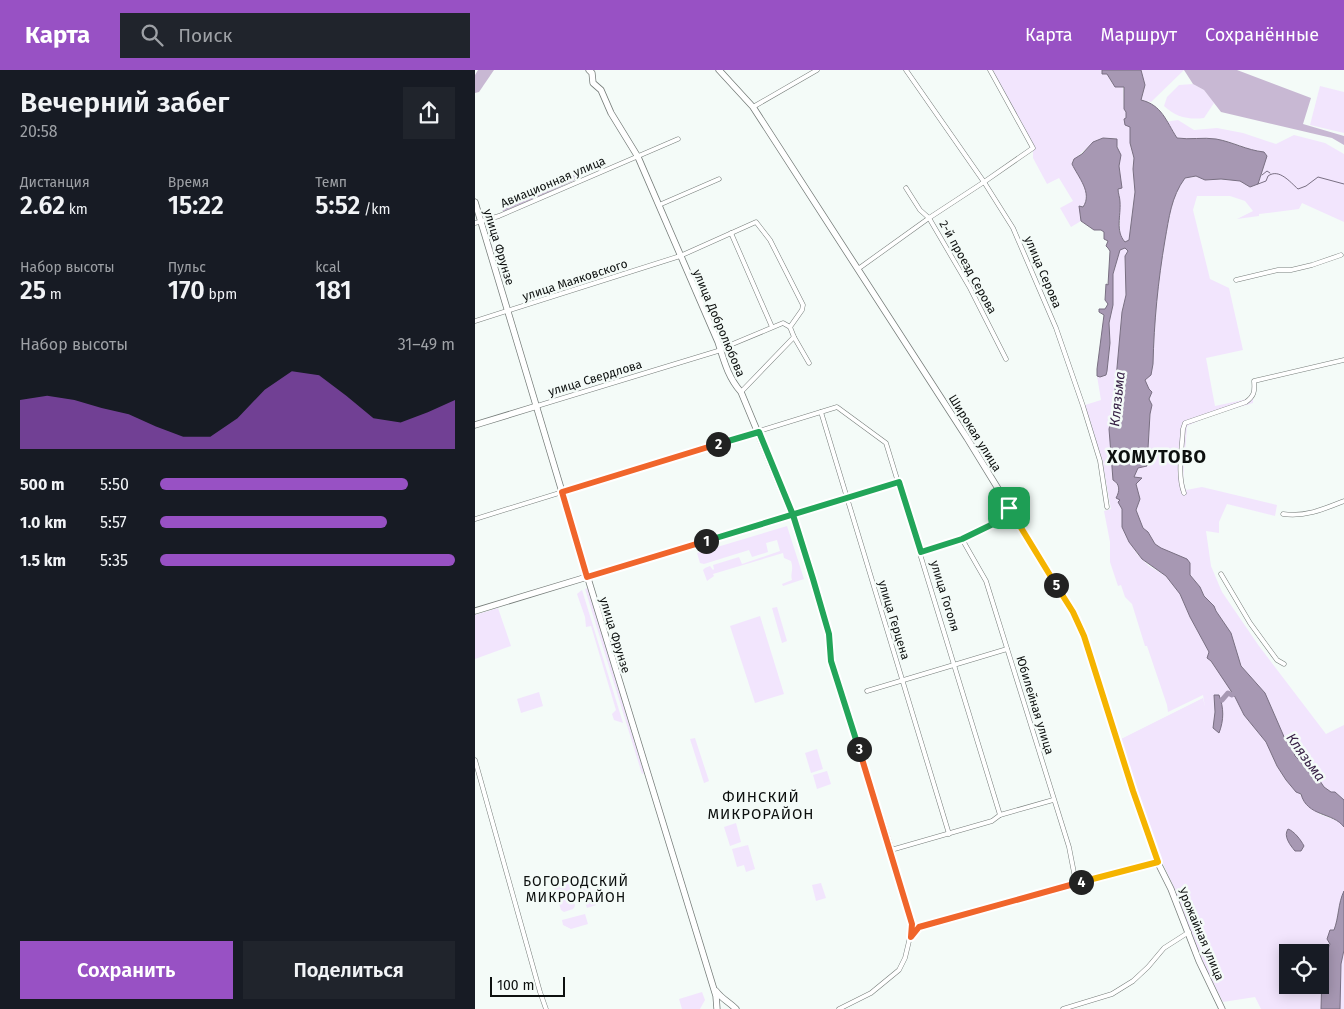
<!DOCTYPE html>
<html lang="ru">
<meta charset="utf-8">
<style>
body{margin:0;font-family:"Fira Sans",sans-serif;background:#20242c;color:#f1f3f6;height:100vh;display:flex;flex-direction:column;font-size:19px;white-space:nowrap}
*{box-sizing:border-box;margin:0}
p{font-size:16px;color:#9ea1a6}
.icon{flex:none;width:28px;height:28px;fill:none;stroke:currentColor;stroke-width:2;stroke-linecap:round;stroke-linejoin:round}
.map{position:relative;flex:1;overflow:hidden}
.panel{display:flex;flex-direction:column;background:#171b24;width:475px}
.panel>*{flex:none}
.fabs{position:absolute;left:804px;top:874px;display:grid;gap:10px}
.fabs a{display:grid;place-items:center;width:50px;height:50px;border-radius:0px;background:#171b24;box-shadow:0 2px 12px #0003;font-size:25px}
.scale{position:absolute;left:15px;bottom:12px;width:75px;box-sizing:border-box;padding-left:5px;border:2px solid #0d100f;border-top:0;font-size:14px;line-height:18px;white-space:nowrap;color:#0d100f;-webkit-text-stroke:4px #f4fbf8;paint-order:stroke}
.pin{position:absolute;display:grid;place-items:center;width:42px;height:42px;color:#fff;margin:-21px;border-radius:10px;box-shadow:0 2px 8px #0006}
.km{position:absolute;width:25px;height:25px;margin:-12px;border-radius:50%;background:#222;color:#fff;font-size:14px;line-height:25px;text-align:center}
.round{display:grid;place-items:center;flex:none;width:52px;height:52px;border-radius:0px;background:#20242c}
.head{display:flex;align-items:center;justify-content:space-between;height:85px;padding:0 20px}
h1{font-size:28px;font-weight:600;line-height:38px}
.metrics{display:grid;grid-template-columns:repeat(3,1fr);gap:8px;height:85px;padding:5px 20px}
.metrics div{display:grid;align-content:center}
.metrics b{font-size:25px;font-weight:600}
.metrics small{font-size:14px;font-weight:400}
.metrics p{font-size:14px}
.chart{height:140px;padding:10px 20px}
.chart p{display:flex;justify-content:space-between}
.chart svg{width:100%;height:90px;margin-top:5px;fill:#9851c4;opacity:.7}
.cta{display:flex;gap:10px;margin-top:auto;padding:10px 20px}
.cta a{flex:1;height:58px;border-radius:0px;background:#9851c4;color:#fff;font-size:20px;font-weight:600;line-height:58px;text-align:center}
.cta a+a{background:#20242c;color:#f1f3f6}
ul{padding:0 20px;list-style:none;font-size:16px}
li{display:grid;grid-template-columns:80px 60px 1fr;align-items:center;height:38px}
li i{height:12px;border-radius:6px;background:#9851c4}
header{display:flex;align-items:center;gap:30px;box-sizing:border-box;height:70px;padding:0 25px;background:#9851c4;color:#fff}
header strong{font-size:24px}
nav{display:flex;gap:28px;margin-inline-start:auto;font-size:18px}
.search{width:350px;height:45px;background:#20242c;display:flex;align-items:center;gap:12px;box-sizing:border-box;padding:0 18px;border-radius:0px;color:#9ea1a6;font-size:19px}
main{display:flex;flex:1;min-height:0}
.map>svg:first-child{display:block}
.green{fill:#f2e5fd;fill-rule:evenodd}
.forest{fill:#c8b8d3}
.water{fill:#a798b3;stroke:#796f82}
.lines{fill:none;stroke-linecap:round;stroke-linejoin:round}
.stream{stroke:#796f82;stroke-width:1}
.canal{stroke:#a798b3;stroke-width:5}
.street-casing{stroke:#767d7a;stroke-width:5}
.secondary-casing{stroke:#767d7a;stroke-width:7}
.street{stroke:#fff;stroke-width:4}
.secondary{stroke:#fff;stroke-width:5.5}
.split-1-casing{stroke:#fff;stroke-width:10}
.split-2-casing{stroke:#fff;stroke-width:10}
.split-3-casing{stroke:#fff;stroke-width:10}
.split-4-casing{stroke:#fff;stroke-width:10}
.split-5-casing{stroke:#fff;stroke-width:10}
.split-6-casing{stroke:#fff;stroke-width:10}
.split-1{stroke:#22a559;stroke-width:6}
.split-2{stroke:#f0652b;stroke-width:6}
.split-3{stroke:#22a559;stroke-width:6}
.split-4{stroke:#f0652b;stroke-width:6}
.split-5{stroke:#f5b400;stroke-width:6}
.split-6{stroke:#f5b400;stroke-width:6}
.labels{text-anchor:middle;stroke-width:5;stroke-linejoin:round;paint-order:stroke}
.street-label{font-size:12px;fill:#0d100f;stroke:#f4fbf8}
.water-label{font-size:14px;font-style:italic;fill:#351e43;stroke:#f4fbf8}
.neighbourhood-label{font-size:14px;letter-spacing:1px;fill:#0d100f;stroke:#f4fbf8}
.quarter-label{font-size:15px;letter-spacing:1px;fill:#0d100f;stroke:#f4fbf8}
.district-label{font-size:18px;font-weight:bold;letter-spacing:1px;fill:#0d100f;stroke:#f4fbf8}
</style>
<header>
<strong>Карта</strong>
<div class="search"><svg class="icon" aria-label="search" viewBox="0 0 24 24"><circle cx="10" cy="10" r="6"/><path d="M15 15l6 6"/></svg>Поиск</div>
<nav><a>Карта</a><a>Маршрут</a><a>Сохранённые</a></nav>
</header>
<main>
<section class="panel">
<div class="head"><div><h1>Вечерний забег</h1><p>20:58</p></div><a class="round"><svg class="icon" aria-label="share" viewBox="0 0 24 24"><path d="M12 15V3M7 8l5-5 5 5M5 13v7h14v-7"/></svg></a></div>
<div class="metrics">
<div><p>Дистанция</p><b>2.62<small> km</small></b></div>
<div><p>Время</p><b>15:22</b></div>
<div><p>Темп</p><b>5:52<small> /km</small></b></div>
</div>
<div class="metrics">
<div><p>Набор высоты</p><b>25<small> m</small></b></div>
<div><p>Пульс</p><b>170<small> bpm</small></b></div>
<div><p>kcal</p><b>181</b></div>
</div>
<div class="chart"><p><span>Набор высоты</span>31–49 m</p>
<svg viewBox="0 0 160 44" preserveAspectRatio="none"><path d="M0 44V20L10 18L20 20L30 24L40 27L50 33L60 38L70 38L80 29L90 15L100 6L110 8L120 18L130 29L140 31L150 26L160 20V44z"/></svg>
</div>
<ul>
<li><b>500 m</b>5:50<i style="width:84%"></i></li>
<li><b>1.0 km</b>5:57<i style="width:77%"></i></li>
<li><b>1.5 km</b>5:35<i style="width:100%"></i></li>
</ul>
<div class="cta"><a>Сохранить</a><a>Поделиться</a></div>
</section>
<div class="map">
<svg width="869" height="939" viewBox="0 0 869 939">
<rect width="100%" height="100%" fill="#f4fbf8"/>
<g class="green">
<path d="M515,0H627L632,4L637,13L648,17L649,39L651,42V48L655,57V73L659,88L658,99L660,122L654,170L650,172L645,167V132L643,119L646,118L644,96L645,85L640,68C635,69 632,68 628,68C620,69 601,87 597,93C604,107 618,122 608,137L605,136L606,151L596,157L585,138L598,131L584,108L572,114L558,88V78Z"/>
<path d="M666,0H709L676,32L666,30L670,15Z"/>
<path d="M718,14L729,20L739,33L729,48C713,50 701,47 689,36L692,27L704,15Z"/>
<path d="M845,16L869,22V63L835,55Z"/>
<path d="M703,50L719,60L742,58L768,63L801,74L819,65L850,73L869,84V152L827,133L824,139L784,144V146L762,149L778,141L770,131L755,126H722L718,140L735,209L754,218L768,280L731,288L740,336L768,330L778,327V333L737,345L712,356L708,411L711,420L727,417L802,435L800,446L752,434L744,452V463L731,461L736,496L747,522L784,576L851,664L869,655V730L860,722H856L849,717L839,702L820,686L818,679L810,669L790,623L766,596L756,563L741,541L739,536L729,526L725,517L715,505V493L702,485L690,481L680,474L673,462L668,458L661,440L665,429L658,407L673,379L675,344L677,335L674,329L676,326L670,310L676,304L678,294C679,252 683,211 690,170C694,148 696,126 710,108L721,106L730,110L746,109L765,111L776,117C789,111 788,96 789,82C771,80 758,71 741,69C728,67 715,70 702,68L690,52Z"/>
<path d="M650,178L653,181L650,187L651,225L647,242L638,342L634,359L638,409L643,415L645,430L643,432L647,439V457L662,484L674,496L691,506L705,524L715,547L734,582L733,589L736,591L761,627L769,645L791,672L802,696L811,710L844,744L865,752L869,757V821C864,832 863,843 861,855C859,866 852,877 849,888C845,904 847,922 846,939H786L780,927L748,932L727,891L700,820L686,789L644,670L728,628L730,637L728,625L693,642L692,635L672,576H670L657,534L650,527L646,515L643,516L635,492V472L629,441L636,439L627,390L610,335L626,330L622,306L625,307L631,305L632,301L635,273L634,253L638,235V204L645,179ZM812,882H845V915H812Z"/>
<path d="M312,456L329,509L308,516L307,514L317,510C315,503 319,500 316,491L309,488L308,483L238,504L239,506L232,511L228,500L230,498L235,496L238,500L239,499L238,495L264,487L267,494L305,481L302,470L291,473L293,482L277,487L274,480L229,494L225,493L222,483Z"/>
<path d="M113,518L169,703L167,704L110,519Z"/>
<path d="M107,520L148,653L139,650L137,644L141,640L116,556L111,557L110,547L102,524Z"/>
<path d="M302,537L312,571L307,573L297,538Z"/>
<path d="M23,538L36,576L0,589V545Z"/>
<path d="M285,546L309,624L280,633L255,556Z"/>
<path d="M64,622L68,636L46,643L42,629Z"/>
<path d="M220,668L234,711L229,713L215,669Z"/>
<path d="M342,679L348,699L336,703L330,683Z"/>
<path d="M352,701L356,714L342,719L338,705Z"/>
<path d="M261,753L266,772L255,776L249,757Z"/>
<path d="M273,775L280,799L271,802L269,795L262,797L257,779Z"/>
<path d="M90,809L93,811L100,836L98,839L89,842L86,840L78,814Z"/>
<path d="M346,813L351,828L341,831L337,815Z"/>
<path d="M115,815L121,835L112,838L105,818Z"/>
<path d="M110,844L113,854L96,859L88,855L87,850Z"/>
<path d="M869,880V939H865L866,894Z"/>
<path d="M227,922L230,930L225,939H207L204,929Z"/>
</g>
<g class="forest">
<path d="M3,0H19L4,22L0,23V5Z"/>
<path d="M709,0H762L836,28L828,54L869,66V75L857,68L746,42L729,20L718,14Z"/>
<path d="M89,103L93,108L101,104L102,109L30,143L26,139L38,129L59,120L60,117L80,110Z"/>
</g>
<g class="water">
<path d="M627,0H666L670,15L666,30C687,35 691,51 702,68C715,70 728,67 741,69C758,72 771,80 789,82L792,86L783,114L775,117L765,111L746,109L730,110L721,106L710,108C696,127 694,148 690,170C683,211 679,252 678,294L676,305L670,310L674,319L677,322L674,329L677,335L675,344L672,396L663,398L659,407L667,408L661,414L665,429L661,440L668,458L673,462L680,474L686,478L712,489L715,493V505L725,517L729,526L739,536L741,541L756,563L766,596L790,623L810,669L818,679L820,686L839,702L849,717L856,722H860L869,730V757C858,742 832,747 826,724L821,722L811,710L802,696L791,672L769,645L760,627L736,591L732,588L734,582L715,547L705,524L691,506L667,489L654,472L647,457V439L643,432L645,430L641,428C645,421 645,414 638,410L634,359L638,342L647,242L651,225L650,186L653,181L650,178L645,180L638,204V235L634,253L635,273L632,301L631,305L625,307L622,306V299L629,245L624,242V239H630L633,234L630,230L631,214L633,215L635,181L633,178L631,176L633,171L629,169V162L626,160H619L606,151L604,136L608,137C618,123 603,107 597,94L599,89L607,84L618,72L628,68L642,69V77L646,85L644,96L647,118L643,119C643,123 645,128 645,132C646,146 640,161 650,172L654,170L660,122L658,99L659,88L655,73V57L650,55L649,49L651,48V42L649,39V17H640L632,4H627Z"/>
<path d="M739,625H744C749,638 749,650 744,663L738,658L740,642Z"/>
<path d="M813,759C819,761 826,770 829,776L826,781H820C815,775 808,766 813,759Z"/>
<path d="M869,821V880L866,894L865,939H846L847,903L850,887L855,874L852,869L855,860H859C864,847 863,833 869,821Z"/>
</g>
<g class="lines">
<g class="stream">
<path d="M787,105L792,101L795,103"/>
<path d="M783,114L791,111L793,106C804,98 815,112 823,119L831,116L843,107L869,114"/>
</g>
<path class="canal" d="M747,630L753,623L757,625L763,621"/>
<g class="street-casing">
<g id="street">
<path d="M431,0L509,112L538,158L581,258L608,336L625,391L632,437"/>
<path d="M278,37L342,0"/>
<path d="M431,118L445,140L454,148L495,218L531,289"/>
<path d="M184,135L244,109"/>
<path d="M0,153L24,146L203,69"/>
<path d="M256,163L297,257"/>
<path d="M383,199L454,148L509,112L558,78L515,0"/>
<path d="M761,210L803,200H816L837,195L866,185"/>
<path d="M0,251L205,186L281,152L295,170L328,235L327,240L315,257"/>
<path d="M266,322L319,267"/>
<path d="M62,336L246,280L248,278L308,253L315,257L319,267L334,293"/>
<path d="M346,342L474,764"/>
<path d="M709,423C702,404 707,379 708,359L710,353L771,332C779,326 780,322 779,311L869,290"/>
<path d="M808,444C831,447 849,439 869,431"/>
<path d="M0,449L362,337L411,373L525,745"/>
<path d="M487,469L511,511L594,777L601,813"/>
<path d="M446,482L487,469L518,455L534,438"/>
<path d="M746,504L775,553L802,590L809,594"/>
<path d="M112,507L424,412"/>
<path d="M392,621L532,579"/>
<path d="M0,690L65,922L71,939"/>
<path d="M436,866L437,854L416,780L517,751L525,745L578,730"/>
<path d="M364,939L396,923L424,900L430,888L435,867L444,857L601,813L683,793"/>
<path d="M588,939L637,924L658,911L673,897L689,878L714,862"/>
</g>
</g>
<g class="secondary-casing">
<g id="secondary">
<path d="M114,0L117,3L118,13L126,20L136,43L163,87L243,272C249,291 253,307 266,322L320,452L354,564L356,591L416,780"/>
<path d="M244,0L278,37L492,368L598,541L609,566L658,721L683,793L696,819L724,891L747,939"/>
<path d="M0,132L115,515L241,926L242,939"/>
<path d="M0,355L62,336"/>
<path d="M0,541L112,507"/>
<path d="M241,921C247,929 254,932 261,939"/>
</g>
</g>
<use href="#street" class="street"/>
<use href="#secondary" class="secondary"/>
</g>
<g class="lines">
<g class="split-1-casing">
<path id="split-1" d="M231,471L424,412L446,482L487,469L518,454L534,438"/>
</g>
<g class="split-2-casing">
<path id="split-2" d="M231,471L112,507L87,422L243,374"/>
</g>
<g class="split-3-casing">
<path id="split-3" d="M243,374L284,362L318,445L338,509L354,564L356,591L384,679"/>
</g>
<g class="split-4-casing">
<path id="split-4" d="M384,679L437,854L436,867L444,857L606,812"/>
</g>
<g class="split-5-casing">
<path id="split-5" d="M581,515L598,542L609,566L658,721L683,792L606,812"/>
</g>
<g class="split-6-casing">
<path id="split-6" d="M534,438L581,515"/>
</g>
<use href="#split-1" class="split-1"/>
<use href="#split-2" class="split-2"/>
<use href="#split-3" class="split-3"/>
<use href="#split-4" class="split-4"/>
<use href="#split-5" class="split-5"/>
<use href="#split-6" class="split-6"/>
</g>
<g class="labels">
<g class="street-label">
<text transform="translate(78 112) rotate(-23)" y="4">Авиационная улица</text>
<text transform="translate(24 177) rotate(73)" y="4">улица Фрунзе</text>
<text transform="translate(493 197) rotate(61)" y="4">2-й проезд Серова</text>
<text transform="translate(568 202) rotate(67)" y="4">улица Серова</text>
<text transform="translate(100 210) rotate(-18)" y="4">улица Маяковского</text>
<text transform="translate(244 253) rotate(67)" y="4">улица Добролюбова</text>
<text transform="translate(120 308) rotate(-17)" y="4">улица Свердлова</text>
<text transform="translate(500 363) rotate(58)" y="4">Широкая улица</text>
<text transform="translate(470 526) rotate(73)" y="4">улица Гоголя</text>
<text transform="translate(419 550) rotate(73)" y="4">улица Герцена</text>
<text transform="translate(140 565) rotate(73)" y="4">улица Фрунзе</text>
<text transform="translate(560 635) rotate(73)" y="4">Юбилейная улица</text>
<text transform="translate(726 864) rotate(67)" y="4">Урожайная улица</text>
</g>
<g class="water-label">
<text transform="translate(642 329) rotate(-84)" y="5">Клязьма</text>
<text transform="translate(831 687) rotate(54)" y="5">Клязьма</text>
</g>
<g class="neighbourhood-label">
<text x="101" y="816">БОГОРОДСКИЙ<tspan x="101" dy="16">МИКРОРАЙОН</tspan></text>
</g>
<g class="quarter-label">
<text x="286" y="732">ФИНСКИЙ<tspan x="286" dy="17">МИКРОРАЙОН</tspan></text>
</g>
<g class="district-label">
<text x="682" y="393">ХОМУТОВО</text>
</g>
</g>
</svg>
<div class="fabs">
<a><svg class="icon" aria-label="locate" viewBox="0 0 24 24"><circle cx="12" cy="12" r="6"/><path d="M12 2v4M12 18v4M2 12h4M18 12h4"/></svg></a>
</div>
<div class="scale">100 m</div>
<div class="pin" style="left:534px;top:438px;background:#1e9e55"><svg class="icon" aria-label="arrive" viewBox="0 0 24 24"><path d="M6 21V4h12l-3 4 3 4H6"/></svg></div>
<b class="km" style="left:231px;top:471px">1</b>
<b class="km" style="left:243px;top:374px">2</b>
<b class="km" style="left:384px;top:679px">3</b>
<b class="km" style="left:606px;top:812px">4</b>
<b class="km" style="left:581px;top:515px">5</b>
</div>
</main>
